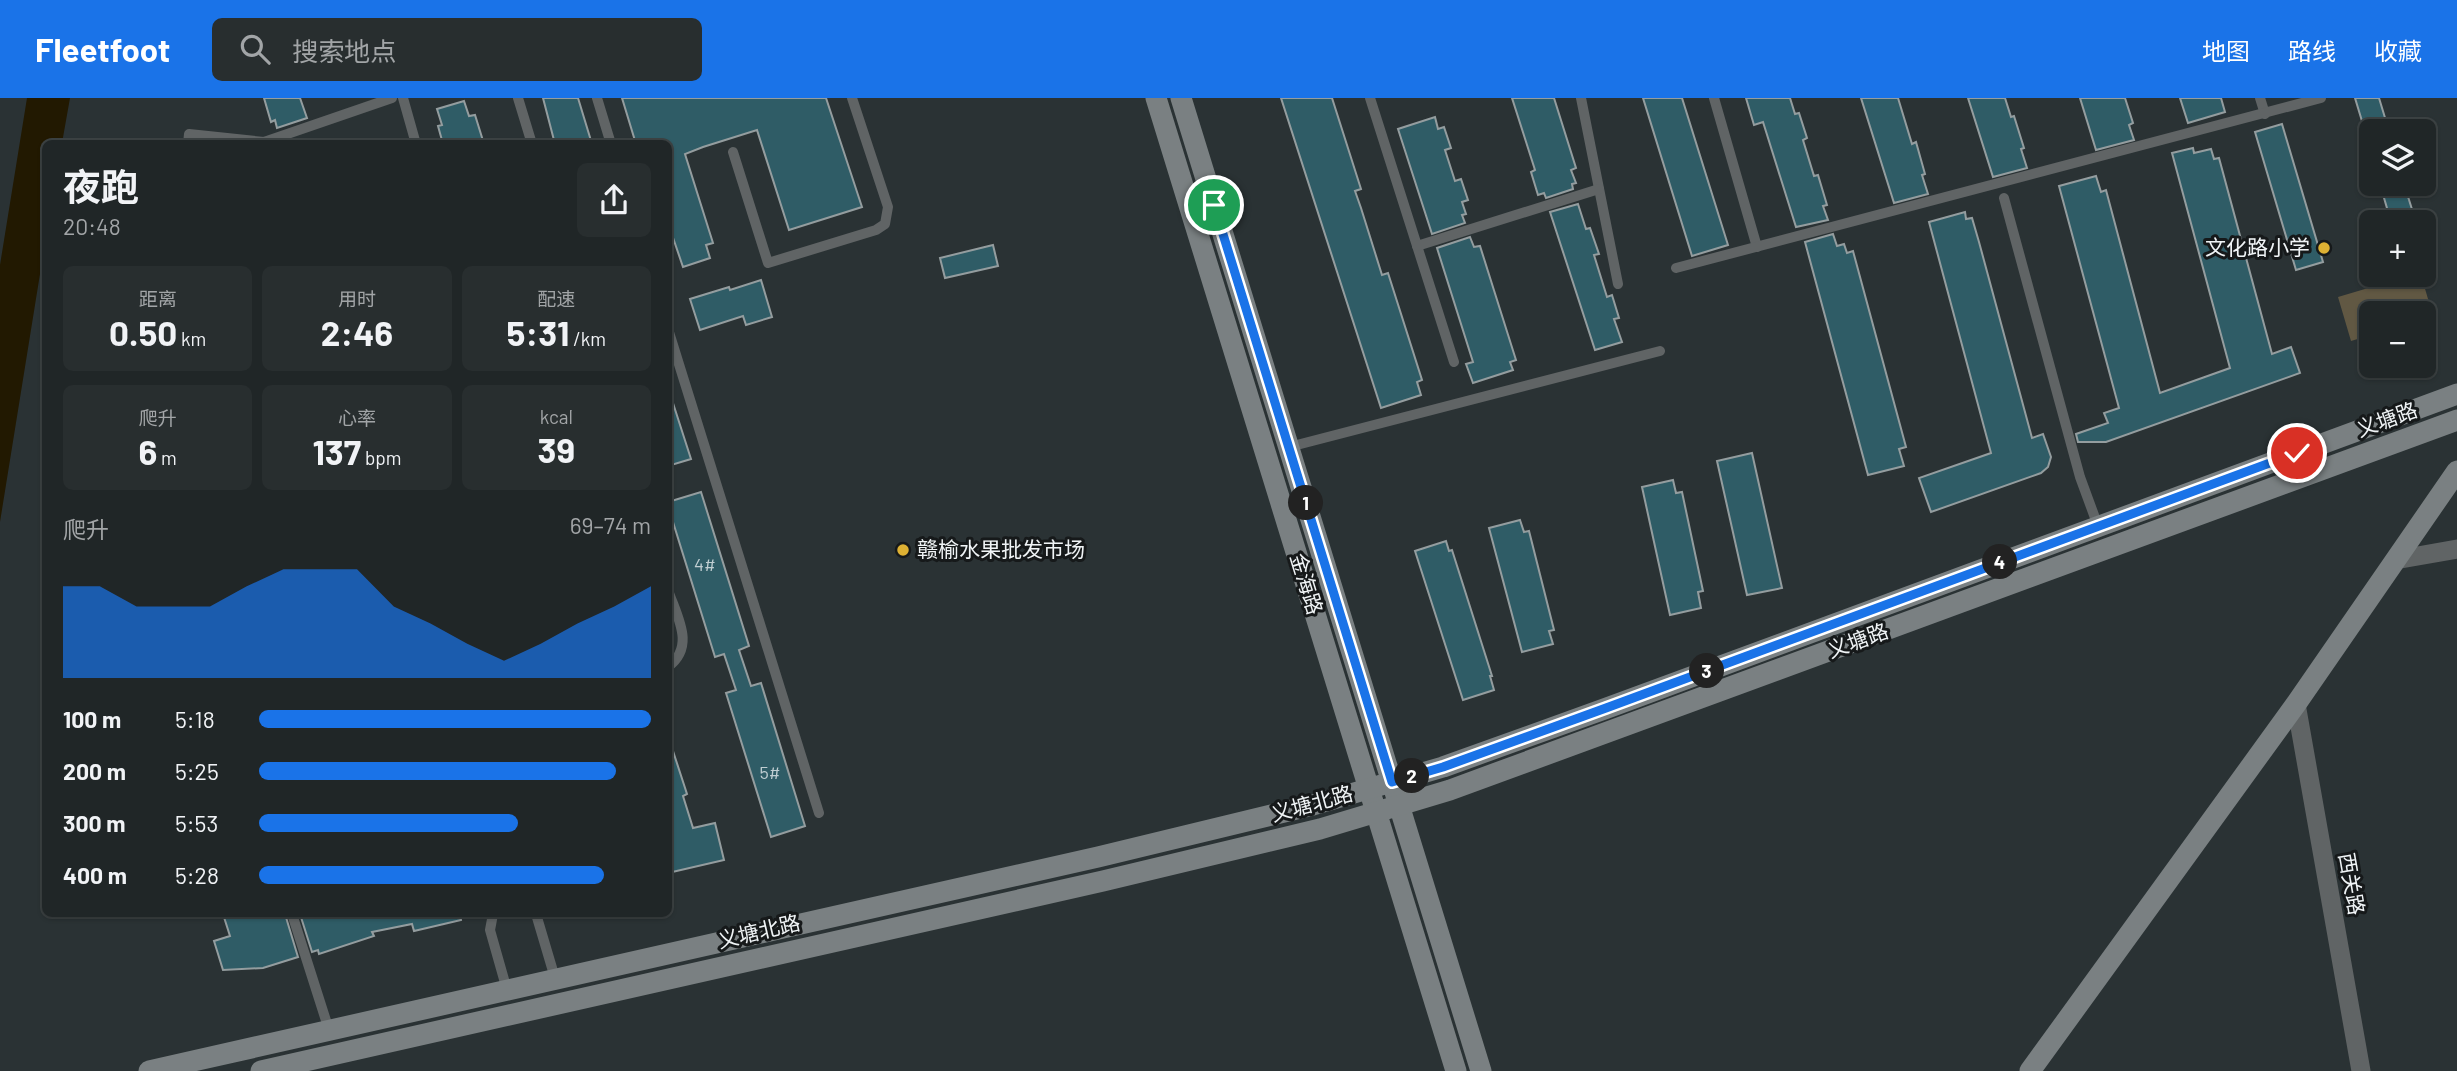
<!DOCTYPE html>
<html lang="zh">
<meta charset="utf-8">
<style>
body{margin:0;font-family:Barlow,"Noto Sans SC",sans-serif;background:#282e2f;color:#f1f3f6;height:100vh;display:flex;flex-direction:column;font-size:26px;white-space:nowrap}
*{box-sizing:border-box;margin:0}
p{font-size:23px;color:#a2a5a7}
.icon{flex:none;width:38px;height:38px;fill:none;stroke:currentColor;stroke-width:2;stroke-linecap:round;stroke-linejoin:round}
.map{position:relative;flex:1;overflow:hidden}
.sheet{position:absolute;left:42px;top:42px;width:630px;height:777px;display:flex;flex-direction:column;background:#202627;border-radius:10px;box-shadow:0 2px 5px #0004,0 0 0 2px #3d4344}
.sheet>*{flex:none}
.fabs{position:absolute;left:2359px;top:21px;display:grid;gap:14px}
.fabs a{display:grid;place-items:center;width:77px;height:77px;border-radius:10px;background:#202627;box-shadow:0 2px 5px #0004,0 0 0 2px #3d4344;font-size:35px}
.pin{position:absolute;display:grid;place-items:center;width:60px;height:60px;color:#fff;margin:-30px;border:4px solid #fff;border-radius:50%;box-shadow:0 2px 7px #0007}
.km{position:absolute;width:35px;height:35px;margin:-18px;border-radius:50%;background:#222;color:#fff;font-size:19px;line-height:35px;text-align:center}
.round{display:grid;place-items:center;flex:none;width:74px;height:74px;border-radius:10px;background:#282e2f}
.summary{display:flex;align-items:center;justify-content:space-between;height:119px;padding:0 21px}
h1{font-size:38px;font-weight:700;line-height:52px}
.metrics{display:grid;grid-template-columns:repeat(3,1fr);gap:10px;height:119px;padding:7px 21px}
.metrics div{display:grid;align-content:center;border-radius:10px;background:#282e2f;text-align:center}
.metrics b{font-size:35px;font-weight:700}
.metrics small{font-size:19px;font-weight:400}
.metrics p{font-size:19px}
.chart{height:196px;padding:14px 21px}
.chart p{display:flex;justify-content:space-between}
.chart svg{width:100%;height:126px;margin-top:7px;fill:#1a73e8;opacity:.7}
ul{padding:0 21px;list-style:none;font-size:23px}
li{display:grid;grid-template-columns:112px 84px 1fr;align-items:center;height:52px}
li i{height:18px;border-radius:9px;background:#1a73e8}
header{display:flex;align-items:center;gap:42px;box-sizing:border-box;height:98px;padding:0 35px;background:#1a73e8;color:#fff}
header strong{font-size:33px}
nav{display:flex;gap:38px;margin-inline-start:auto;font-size:24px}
.search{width:490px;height:63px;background:#282e2f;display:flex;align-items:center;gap:18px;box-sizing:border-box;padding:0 24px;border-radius:10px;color:#a2a5a7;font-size:26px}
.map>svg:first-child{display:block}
.green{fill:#615843}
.water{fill:#221901}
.building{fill:#2f5c66;stroke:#949d9f;stroke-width:2}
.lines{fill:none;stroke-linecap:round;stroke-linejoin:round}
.lane{stroke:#606465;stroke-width:10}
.street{stroke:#606465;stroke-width:19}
.secondary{stroke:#7a8082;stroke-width:21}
.route-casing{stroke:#fff;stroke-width:14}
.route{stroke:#1a73e8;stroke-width:9}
.poi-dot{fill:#deb133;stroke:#16191a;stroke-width:2.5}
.labels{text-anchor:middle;stroke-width:6;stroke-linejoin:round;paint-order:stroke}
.number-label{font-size:18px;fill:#c0ced2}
.poi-label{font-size:21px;fill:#f0f4f6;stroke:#16191a;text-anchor:end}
.street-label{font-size:21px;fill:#f0f4f6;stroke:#16191a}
</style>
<header>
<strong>Fleetfoot</strong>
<div class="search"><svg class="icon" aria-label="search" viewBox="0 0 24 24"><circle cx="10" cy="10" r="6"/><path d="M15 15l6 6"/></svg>搜索地点</div>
<nav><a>地图</a><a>路线</a><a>收藏</a></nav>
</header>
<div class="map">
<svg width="2457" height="973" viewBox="0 0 2457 973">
<rect width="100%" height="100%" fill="#2a3234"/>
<path class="green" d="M2412,177H2421L2433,218L2424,221V215H2371V237L2351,243L2338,199Z"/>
<path class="water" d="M27,0H70L62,45L46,46L45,145L0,424V167Z"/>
<g class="building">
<path d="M264,0H300L307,20L277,30L275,22L271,24Z"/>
<path d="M543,0H578L592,46H555Z"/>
<path d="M622,0H826L862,109L789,132L757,32L703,49L685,56L713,145L706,147L710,160L683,169L668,125V46H636Z"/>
<path d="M1281,0H1332L1361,91L1355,93L1361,110L1382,177L1388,175L1422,282L1417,284L1421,297L1381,310Z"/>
<path d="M1512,0H1554L1576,70L1571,72L1576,85L1572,86L1573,91L1546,100L1544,95L1538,97L1531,74L1535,72Z"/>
<path d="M1643,0H1682L1728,147L1692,158Z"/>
<path d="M1746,0H1790L1795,16L1799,15L1807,40L1803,42L1814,78L1818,77L1827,107L1823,108L1828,122L1796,129L1763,24L1754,27Z"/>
<path d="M1861,0H1898L1912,46L1916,44L1925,76L1922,77L1928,96L1894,105Z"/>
<path d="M1968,0H2005L2011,19L2014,18L2024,50L2021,51L2027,70L1993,79Z"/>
<path d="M2080,0H2125L2133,25L2129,27L2134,42L2096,52Z"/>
<path d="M2180,0H2221L2225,14L2188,25Z"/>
<path d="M2355,0H2379L2389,33H2365Z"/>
<path d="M464,3L469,18L475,17L484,46H443L438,28L442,27L437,11Z"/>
<path d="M1435,19L1438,31L1444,29L1451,50L1445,52L1455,83L1461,81L1468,102L1462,104L1466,116L1462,117L1465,125L1432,136L1398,31Z"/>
<path d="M2282,26L2323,164L2296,172L2255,34Z"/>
<path d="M2193,50L2194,55L2211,51L2214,61L2219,60L2272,256L2291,249L2300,275L2106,344H2078L2076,336L2108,325L2104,315L2119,310L2059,88L2096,78L2101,94L2106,92L2160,295L2230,270L2172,55Z"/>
<path d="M2380,86H2404L2416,124H2391Z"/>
<path d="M1578,106L1586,131L1590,130L1599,156L1594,157L1607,199L1612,197L1619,220L1614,221L1622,244L1595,252L1550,114Z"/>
<path d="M1965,114L1966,121L1972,120L1979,144L2032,340L2043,336L2051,359L2048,369L2041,375L1931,414L1919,380L1991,355L1929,124Z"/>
<path d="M1833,136L1837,148L1844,146L1847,155L1853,153L1906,349L1899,351L1904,368L1868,377L1805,144Z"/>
<path d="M1470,139L1474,149L1480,148L1516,262L1510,264L1513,272L1473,285L1466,266L1473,264L1437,150Z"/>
<path d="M993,147L998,168L945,180L940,160Z"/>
<path d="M761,182L772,219L746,227L743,218L700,232L690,201L729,189L730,192Z"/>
<path d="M672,302L691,361L668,368V303Z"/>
<path d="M1752,355L1782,490L1747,497L1717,363Z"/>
<path d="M1673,382L1676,395L1682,394L1703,493L1698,494L1701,510L1670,517L1642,389Z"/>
<path d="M701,394L749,548L739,552L751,588L761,585L805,728L771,739L726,595L736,592L724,556L715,559L668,408V404Z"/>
<path d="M1520,422L1524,434L1529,433L1554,532L1549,533L1553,546L1522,554L1489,430Z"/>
<path d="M1446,443L1449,453L1452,452L1492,578H1490L1494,592L1463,602L1415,453Z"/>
<path d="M668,650H672L687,696L683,698L693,730L715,725L724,762L668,775Z"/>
<path d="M223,816H285L298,859L263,870L223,872L214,843L230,838Z"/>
<path d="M300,816H460L461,822L414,833L412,826L372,834L374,838L319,856L318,852L312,854Z"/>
</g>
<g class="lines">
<g class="lane">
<path d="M403,0L416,46"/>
<path d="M518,0L532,46"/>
<path d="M597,0L611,46"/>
<path d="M1370,0L1454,264"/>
<path d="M1581,0L1618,186"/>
<path d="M1714,0L1757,149"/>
<path d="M2260,0L2265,16"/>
<path d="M188,46L189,36L264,44L392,0"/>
<path d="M733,54L768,165L876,132L885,126L888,109L852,0"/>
<path d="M2004,100L2080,379L2098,428"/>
<path d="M1417,148L1599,91"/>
<path d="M1676,170L2321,0"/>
<path d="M668,231L819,715"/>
<path d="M1289,349L1660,253"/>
<path d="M668,492C677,519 696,548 668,569"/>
<path d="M292,816L329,932"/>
<path d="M493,816L490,832L507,892"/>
<path d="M536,816L555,880"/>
</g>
<g class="street">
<path d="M2395,462L2457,451"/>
<path d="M2296,606L2361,973"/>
</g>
<g class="secondary">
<path d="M1156,0L1456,973"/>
<path d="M1181,0L1481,973"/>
<path d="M149,973L1098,759L1313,707L1443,669L1607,610L2457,296"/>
<path d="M261,973L1103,783L1320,731L1450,692L2457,322"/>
<path d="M2030,973L2296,606L2457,373"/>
</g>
</g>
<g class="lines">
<g class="route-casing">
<path id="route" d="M1214,107L1392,684L1443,669L1606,610L2297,355"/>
</g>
<use href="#route" class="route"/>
</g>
<g class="poi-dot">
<circle cx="2324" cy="150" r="7"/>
<circle cx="903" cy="452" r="7"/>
</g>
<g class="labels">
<g class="number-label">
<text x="705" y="473">4#</text>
<text x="770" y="681">5#</text>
</g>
<g class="poi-label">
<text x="2310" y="157">文化路小学</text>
<text x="917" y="459" text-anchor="start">赣榆水果批发市场</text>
</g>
<g class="street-label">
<text transform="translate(2387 322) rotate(-20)" y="7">义塘路</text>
<text transform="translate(1306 486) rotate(73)" y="7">金海路</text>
<text transform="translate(1858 543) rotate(-20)" y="7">义塘路</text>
<text transform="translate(1312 706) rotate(-15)" y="7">义塘北路</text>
<text transform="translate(2351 786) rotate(80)" y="7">西关路</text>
<text transform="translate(759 834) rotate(-13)" y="7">义塘北路</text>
</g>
</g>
</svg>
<div class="fabs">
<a><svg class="icon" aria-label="layers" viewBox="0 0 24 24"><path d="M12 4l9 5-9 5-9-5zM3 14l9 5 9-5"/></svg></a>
<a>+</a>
<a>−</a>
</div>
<div class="pin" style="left:1214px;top:107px;background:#1e9e55"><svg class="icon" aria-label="arrive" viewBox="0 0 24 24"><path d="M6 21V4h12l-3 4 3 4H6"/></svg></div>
<div class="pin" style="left:2297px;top:355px;background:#d93025"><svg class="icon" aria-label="check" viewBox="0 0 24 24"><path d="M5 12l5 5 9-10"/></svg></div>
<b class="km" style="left:1306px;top:405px">1</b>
<b class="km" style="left:1412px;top:678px">2</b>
<b class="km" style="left:1707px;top:573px">3</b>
<b class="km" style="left:2000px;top:464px">4</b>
<section class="sheet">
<div class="summary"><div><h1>夜跑</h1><p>20:48</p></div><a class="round"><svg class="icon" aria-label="share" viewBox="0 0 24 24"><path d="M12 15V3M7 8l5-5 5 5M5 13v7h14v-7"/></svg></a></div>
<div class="metrics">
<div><p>距离</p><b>0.50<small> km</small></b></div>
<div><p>用时</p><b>2:46</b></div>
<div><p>配速</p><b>5:31<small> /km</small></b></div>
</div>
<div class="metrics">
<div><p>爬升</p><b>6<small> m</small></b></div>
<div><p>心率</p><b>137<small> bpm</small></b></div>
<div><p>kcal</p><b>39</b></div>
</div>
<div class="chart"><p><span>爬升</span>69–74 m</p>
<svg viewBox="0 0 160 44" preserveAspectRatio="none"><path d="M0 44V12L10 12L20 19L30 19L40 19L50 12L60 6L70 6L80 6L90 19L100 25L110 32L120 38L130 32L140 25L150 19L160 12V44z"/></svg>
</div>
<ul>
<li><b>100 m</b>5:18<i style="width:100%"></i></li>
<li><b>200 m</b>5:25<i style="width:91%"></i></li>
<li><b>300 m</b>5:53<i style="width:66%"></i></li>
<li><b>400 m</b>5:28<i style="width:88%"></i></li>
</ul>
</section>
</div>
